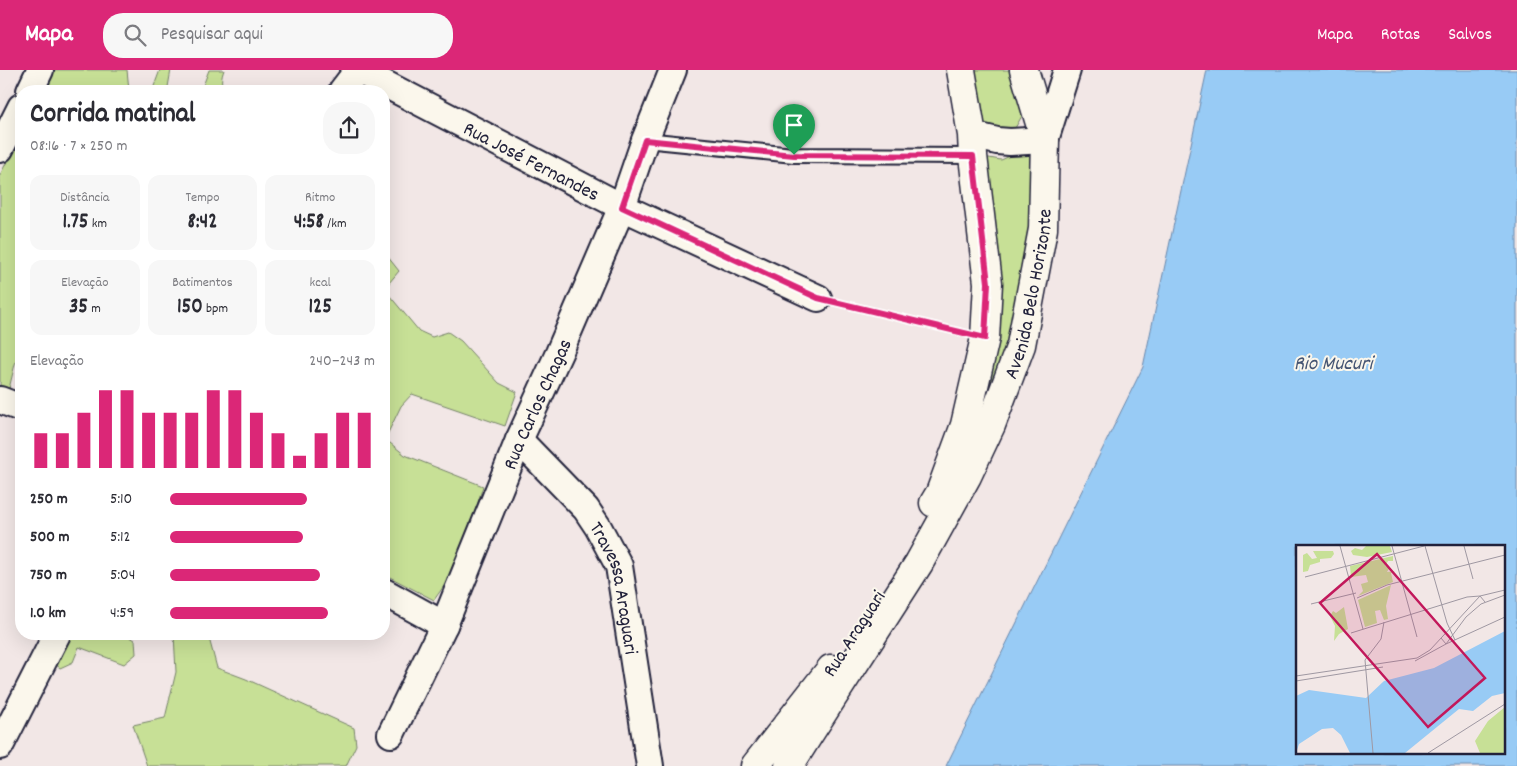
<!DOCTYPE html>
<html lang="pt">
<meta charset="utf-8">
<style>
body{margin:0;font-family:Dekko,sans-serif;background:#f7f7f7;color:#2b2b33;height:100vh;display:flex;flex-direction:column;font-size:19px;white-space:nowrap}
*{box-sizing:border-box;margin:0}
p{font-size:16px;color:#7c7c81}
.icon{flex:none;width:28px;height:28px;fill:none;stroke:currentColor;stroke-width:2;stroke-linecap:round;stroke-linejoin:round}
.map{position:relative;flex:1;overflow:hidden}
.drawer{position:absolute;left:15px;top:15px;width:375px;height:555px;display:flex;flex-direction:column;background:#fff;border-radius:20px;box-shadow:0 5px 20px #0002}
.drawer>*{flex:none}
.pin{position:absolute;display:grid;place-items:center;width:42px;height:42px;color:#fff;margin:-51px -21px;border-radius:50% 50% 50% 0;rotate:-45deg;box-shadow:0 0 5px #0007}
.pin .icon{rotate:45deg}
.round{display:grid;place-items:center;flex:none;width:52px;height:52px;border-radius:20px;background:#f7f7f7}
.overview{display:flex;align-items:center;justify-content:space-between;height:85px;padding:0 15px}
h1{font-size:28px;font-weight:700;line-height:38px}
.figures{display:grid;grid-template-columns:repeat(3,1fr);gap:8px;height:85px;padding:5px 15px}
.figures div{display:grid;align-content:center;border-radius:12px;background:#f7f7f7;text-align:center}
.figures b{font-size:21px;font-weight:700}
.figures small{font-size:14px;font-weight:400}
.figures p{font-size:14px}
.chart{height:140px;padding:10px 15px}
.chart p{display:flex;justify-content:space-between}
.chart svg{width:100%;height:90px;margin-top:5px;stroke:#db2777;stroke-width:6}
ul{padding:0 15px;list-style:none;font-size:16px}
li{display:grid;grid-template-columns:80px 60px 1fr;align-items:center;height:38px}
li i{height:12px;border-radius:6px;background:#db2777}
header{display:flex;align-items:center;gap:30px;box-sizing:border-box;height:70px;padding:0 25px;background:#db2777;color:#fff}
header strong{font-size:24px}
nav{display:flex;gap:28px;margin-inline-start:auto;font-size:18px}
.search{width:350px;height:45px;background:#f7f7f7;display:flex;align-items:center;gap:12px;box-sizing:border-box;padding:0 18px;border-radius:20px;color:#7c7c81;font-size:19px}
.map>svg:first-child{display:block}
.green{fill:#c7e096;stroke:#748168}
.water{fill:#98cbf5;stroke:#6987ab;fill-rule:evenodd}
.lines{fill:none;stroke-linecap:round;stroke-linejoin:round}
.lane-casing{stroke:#22223b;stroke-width:18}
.street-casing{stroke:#22223b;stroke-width:30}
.secondary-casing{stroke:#22223b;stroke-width:31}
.path{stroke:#22223b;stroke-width:3;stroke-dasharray:1 4;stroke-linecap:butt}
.lane{stroke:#fbf7ec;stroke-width:14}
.street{stroke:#fbf7ec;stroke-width:26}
.secondary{stroke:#fbf7ec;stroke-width:28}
.route-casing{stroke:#fff;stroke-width:10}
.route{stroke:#db2777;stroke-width:6}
.labels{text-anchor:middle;stroke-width:4;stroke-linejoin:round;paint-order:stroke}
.street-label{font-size:20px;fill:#22223b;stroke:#fbf7ec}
.water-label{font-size:21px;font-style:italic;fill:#455573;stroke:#fbf7ec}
.inset-road{fill:none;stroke:#9f98a2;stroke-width:1}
.view{fill:#c2185b;fill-opacity:0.15;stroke:#c2185b;stroke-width:2.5}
.inset-edge{fill:none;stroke:#22223b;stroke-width:2.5}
</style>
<header>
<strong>Mapa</strong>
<div class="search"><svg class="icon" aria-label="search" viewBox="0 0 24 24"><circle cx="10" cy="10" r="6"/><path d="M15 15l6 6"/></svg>Pesquisar aqui</div>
<nav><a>Mapa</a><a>Rotas</a><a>Salvos</a></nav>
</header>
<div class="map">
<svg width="1517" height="696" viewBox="0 0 1517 696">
<rect width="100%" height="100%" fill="#f2e7e6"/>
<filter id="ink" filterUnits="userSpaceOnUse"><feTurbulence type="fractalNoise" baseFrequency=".02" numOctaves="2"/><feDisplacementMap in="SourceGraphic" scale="10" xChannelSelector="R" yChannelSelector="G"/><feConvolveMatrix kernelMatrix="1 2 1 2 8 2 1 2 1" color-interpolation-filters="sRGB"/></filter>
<g filter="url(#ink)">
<g class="green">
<path d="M52,0H127L129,20L131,21H41Z"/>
<path d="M160,0H171L168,17L169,21H150L153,19Z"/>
<path d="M209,0H224C221,8 220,15 226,21H201Z"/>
<path d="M970,0H1014L1023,44L1014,60L986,63Z"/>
<path d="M21,64V280L15,294L8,323L0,320V105Z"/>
<path d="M1030,73L1032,99L1028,195L987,356L981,354L999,255L983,87L1001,90L1017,83Z"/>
<path d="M384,182L399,201L384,219L419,261L432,267L448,262L461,271L499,313L517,322L505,356L412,324L401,336L385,369L405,385L483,416L458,496L434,530L384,504Z"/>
<path d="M69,564H125L135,570L136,584L124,594L79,577L73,592L60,598L54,593Z"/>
<path d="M174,564H209L210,572L217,598L246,609L354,658L356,675L346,696H147L133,655L165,648L176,602Z"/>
</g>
<path class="water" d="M1207,0H1517V696H946L1143,297ZM1297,476H1503V682H1297Z"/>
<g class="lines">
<g class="lane-casing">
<path id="lane" d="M645,70L794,85L973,86"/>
</g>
<g class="street-casing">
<g id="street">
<path id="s1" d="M358,0L622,137L818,228"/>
<path d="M30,21L40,0"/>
<path d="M342,21L358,0"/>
<path d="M972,65L997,71L1010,72L1045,70L1067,0"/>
<path d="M0,79L21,37"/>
<path d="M0,330L21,338"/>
<path id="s2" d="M519,370L586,439L598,457L619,496L650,696"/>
<path d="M384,522L444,555"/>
<path id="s3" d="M391,664L444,555L519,370L559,283L622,137L645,70L673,0"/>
<path d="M0,676L57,564"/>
</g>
</g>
<g class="secondary-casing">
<g id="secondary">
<path d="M934,433L940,423L965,355L985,268L988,213L973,86L972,65L961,0"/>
<path d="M755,696L831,599"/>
<path id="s4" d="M789,696L809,664L919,493L967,406L991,355L1021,275L1043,159L1045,70L1024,0"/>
</g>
</g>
<path class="path" d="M843,234L959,261"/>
<use href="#lane" class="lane"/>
<use href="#street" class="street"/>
<use href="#secondary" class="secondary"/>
</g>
</g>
<g class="lines" filter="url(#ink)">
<g class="route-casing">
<path id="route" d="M645,70L794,85L973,86L988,213L985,268L818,228L622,137Z"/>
</g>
<use href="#route" class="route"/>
</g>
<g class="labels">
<g class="street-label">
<text dy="7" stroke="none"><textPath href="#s1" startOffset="196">Rua José Fernandes</textPath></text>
<text dy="7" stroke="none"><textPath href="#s4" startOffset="534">Avenida Belo Horizonte</textPath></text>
<text dy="7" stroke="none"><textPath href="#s3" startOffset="361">Rua Carlos Chagas</textPath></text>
<text dy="7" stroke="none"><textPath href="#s2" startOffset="182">Travessa Araguari</textPath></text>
<text transform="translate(853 563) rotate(-57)" y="7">Rua Araguari</text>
</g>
<g class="water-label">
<text x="1333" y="299">Rio Mucuri</text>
</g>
</g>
<g transform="translate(1296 475)">
<rect width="209" height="209" fill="#f2e7e6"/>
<path d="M70,1H94L96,7L71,12L57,10L55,6L59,3L66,5ZM17,6H37L38,9L35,13L24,14V17L14,20L12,26L7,27V10L11,8L16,14L21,13ZM97,11V16H92L89,21L94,22L91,27L99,26L95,28L97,37L62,51L67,46L65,39L72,37L70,30L55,32L54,21ZM95,40L90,61L92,74L88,75L84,65L79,66L81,78L69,82L62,55ZM48,62L52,84L43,89L38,96L39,81L34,71L37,66L40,68ZM209,162V208H184L179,196L192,176Z" fill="#c7e096"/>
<path d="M209,86V148L196,151L177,166L163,164L109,208H54L45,190L37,183L26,184L3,199L0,208V151L13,145L70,153L88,136L138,123Z" fill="#98cbf5"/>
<path class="inset-road" d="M44,1L67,84M96,1L121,92M129,1L151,78L159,95M168,1L177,34M9,32L128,1M61,53L91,40L209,10M15,59L60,48M55,88L171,52L184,51L189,57M145,93L150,99L209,72M119,116L150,99L170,72L185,59L209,50M0,131L121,113L134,105L184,51L209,45M0,136L87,122M77,208L69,115L85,94L88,77M132,208L209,159"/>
<path class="view" d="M81,9L189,133L132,182L24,58Z"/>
<rect width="209" height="209" class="inset-edge"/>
</g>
</svg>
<div class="pin" style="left:794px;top:85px;background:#1e9e55"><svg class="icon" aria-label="arrive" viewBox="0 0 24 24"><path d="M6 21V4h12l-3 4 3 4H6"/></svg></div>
<section class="drawer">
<div class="overview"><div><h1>Corrida matinal</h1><p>08:16 · 7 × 250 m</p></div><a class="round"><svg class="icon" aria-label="share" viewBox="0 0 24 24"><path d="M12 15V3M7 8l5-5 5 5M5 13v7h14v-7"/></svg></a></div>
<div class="figures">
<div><p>Distância</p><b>1.75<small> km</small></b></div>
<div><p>Tempo</p><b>8:42</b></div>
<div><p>Ritmo</p><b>4:58<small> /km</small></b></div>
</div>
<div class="figures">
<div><p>Elevação</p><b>35<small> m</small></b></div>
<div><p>Batimentos</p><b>150<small> bpm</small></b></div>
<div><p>kcal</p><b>125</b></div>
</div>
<div class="chart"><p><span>Elevação</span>240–243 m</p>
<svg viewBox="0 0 160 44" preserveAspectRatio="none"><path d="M5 44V27M15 44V27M25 44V17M35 44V6M45 44V6M55 44V17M65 44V17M75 44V17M85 44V6M95 44V6M105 44V17M115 44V27M125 44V38M135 44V27M145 44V17M155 44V17"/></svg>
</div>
<ul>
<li><b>250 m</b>5:10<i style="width:67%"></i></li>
<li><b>500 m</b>5:12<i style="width:65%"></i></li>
<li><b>750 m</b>5:04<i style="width:73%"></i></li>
<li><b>1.0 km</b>4:59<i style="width:77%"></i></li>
</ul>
</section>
</div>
